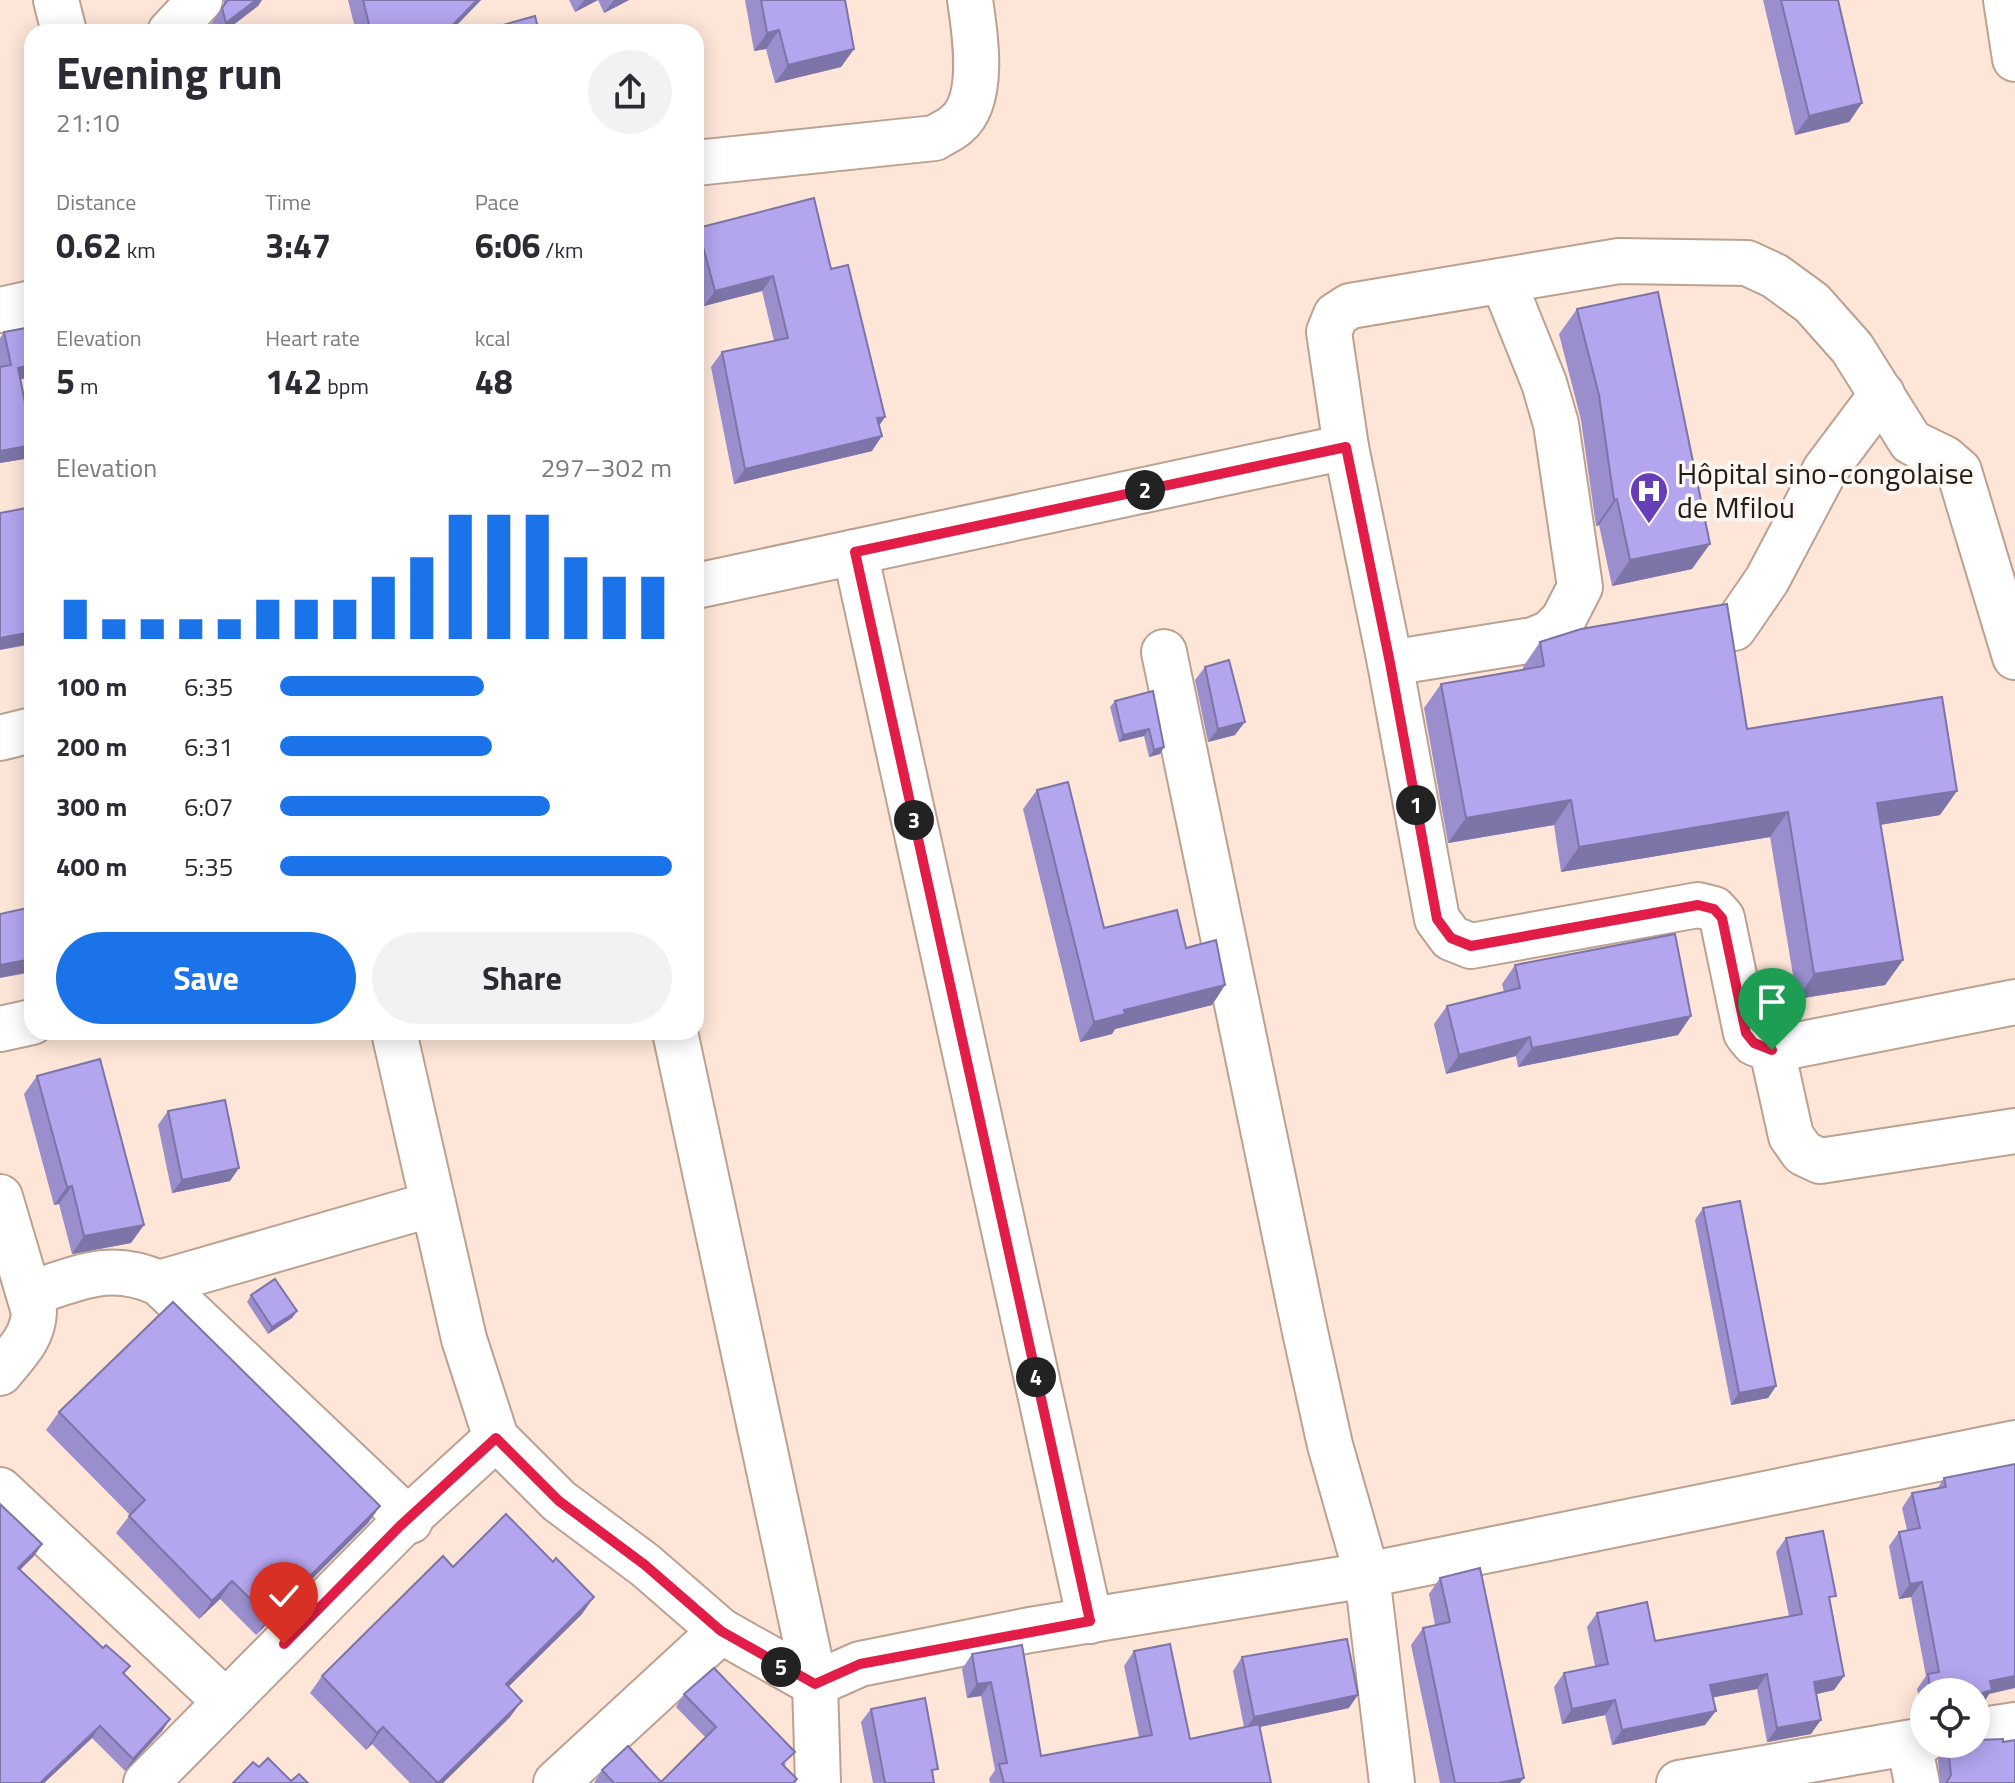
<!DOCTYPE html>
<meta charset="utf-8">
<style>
body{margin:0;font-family:"Titillium Web",sans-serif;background:#f2f2f3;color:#2b2b33;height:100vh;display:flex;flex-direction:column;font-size:30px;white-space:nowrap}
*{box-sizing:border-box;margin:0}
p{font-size:26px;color:#7c7c81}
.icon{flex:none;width:44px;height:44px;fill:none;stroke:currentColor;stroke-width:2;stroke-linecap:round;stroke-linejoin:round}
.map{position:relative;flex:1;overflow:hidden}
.drawer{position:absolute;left:24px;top:24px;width:680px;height:1016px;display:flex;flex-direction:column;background:#fff;border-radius:24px;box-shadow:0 4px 20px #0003}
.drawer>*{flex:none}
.tools{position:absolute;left:1910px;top:1678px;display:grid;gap:16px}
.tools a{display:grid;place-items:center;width:80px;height:80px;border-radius:50%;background:#fff;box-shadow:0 4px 20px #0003;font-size:40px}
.pin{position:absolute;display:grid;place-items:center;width:68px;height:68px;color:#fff;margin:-82px -34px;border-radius:50% 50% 50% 0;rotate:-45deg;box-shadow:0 0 8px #0007}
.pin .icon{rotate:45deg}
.km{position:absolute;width:40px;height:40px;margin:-20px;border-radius:50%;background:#222;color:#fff;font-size:22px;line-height:40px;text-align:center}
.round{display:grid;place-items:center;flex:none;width:84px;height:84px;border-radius:42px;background:#f2f2f3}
.overview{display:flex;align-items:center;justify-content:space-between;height:136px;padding:0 32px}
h1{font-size:44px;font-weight:700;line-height:60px}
.figures{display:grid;grid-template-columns:repeat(3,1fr);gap:12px;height:136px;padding:8px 32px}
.figures div{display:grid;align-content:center}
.figures b{font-size:34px;font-weight:700}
.figures small{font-size:22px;font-weight:400}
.figures p{font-size:22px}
.chart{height:224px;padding:16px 32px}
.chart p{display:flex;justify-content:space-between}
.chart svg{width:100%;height:144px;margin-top:8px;stroke:#1a73e8;stroke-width:6}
.cta{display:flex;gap:16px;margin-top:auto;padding:16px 32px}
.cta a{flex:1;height:92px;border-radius:48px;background:#1a73e8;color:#fff;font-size:32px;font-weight:700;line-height:92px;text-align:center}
.cta a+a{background:#f2f2f3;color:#2b2b33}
ul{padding:0 32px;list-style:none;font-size:26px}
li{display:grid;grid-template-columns:128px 96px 1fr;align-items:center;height:60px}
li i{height:20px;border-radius:10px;background:#1a73e8}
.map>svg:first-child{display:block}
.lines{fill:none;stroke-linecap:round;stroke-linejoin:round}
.minor-casing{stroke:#bca190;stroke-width:48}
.minor{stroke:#fff;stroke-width:44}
.wall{fill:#9a8ecd}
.shaded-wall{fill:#7d74a7}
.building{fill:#b3a5ee;stroke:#7d74a7;stroke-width:2}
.route-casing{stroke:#fff;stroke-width:16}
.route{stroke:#e11d48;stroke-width:10}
.labels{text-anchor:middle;stroke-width:7;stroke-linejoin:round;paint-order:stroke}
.poi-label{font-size:30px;fill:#261c16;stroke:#fdf7f4;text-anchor:start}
</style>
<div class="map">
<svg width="2015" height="1783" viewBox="0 0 2015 1783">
<rect width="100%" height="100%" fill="#fde6d8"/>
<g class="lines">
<g class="minor-casing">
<g id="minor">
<path d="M56,0L64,32"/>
<path d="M2006,0L2015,59"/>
<path d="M170,32L200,0"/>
<path d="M696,163L935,138C942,133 951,130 957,124C986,100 975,33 970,0"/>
<path d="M0,310L32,303"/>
<path d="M855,552L1090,1621"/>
<path d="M696,586L1346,447"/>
<path d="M1734,628L1767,580L1825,470L1882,394"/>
<path d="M1164,652L1304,1327L1330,1445L1367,1575L1392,1783"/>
<path d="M2015,657L1959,471L1944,458L1911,442L1852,348L1812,303L1775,276L1747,263L1619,261L1350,306L1336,315L1329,332L1346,447L1390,663L1437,919L1451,938L1471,946L1698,905L1714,909L1722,918L1746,1033L1754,1043L1772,1050L2015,1002"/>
<path d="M1390,663L1533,640L1550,633L1563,620L1580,587L1556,424L1544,383L1503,281"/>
<path d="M0,738L32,730"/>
<path d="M0,1029L32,1022"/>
<path d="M394,1032L464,1339L496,1438L559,1501L645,1565L721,1631L815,1684"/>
<path d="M675,1032L815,1684L818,1783"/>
<path d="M1772,1050L1791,1136L1803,1153L1820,1161L2015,1131"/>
<path d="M0,1197L34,1312C33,1338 16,1353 0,1373"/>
<path d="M159,1283L433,1204"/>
<path d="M31,1293C80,1278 109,1261 159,1283L410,1521"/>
<path d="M0,1490L226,1702"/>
<path d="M815,1684L860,1664L1030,1630L1367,1575L2015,1443"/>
<path d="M1976,1731L2015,1725"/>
<path d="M1909,1743L1917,1783"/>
<path d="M146,1783L400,1526L496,1438"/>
<path d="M556,1783L721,1631"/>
<path d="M1679,1783L1924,1740"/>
</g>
</g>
<use href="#minor" class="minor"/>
</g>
<g class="wall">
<path d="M224,0H262L258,6L224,32H212L210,26L224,5Z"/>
<path d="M348,0H481L450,32H356Z"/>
<path d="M569,0H629L604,13L598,0L575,12Z"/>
<path d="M745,0H845L854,49L841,67L775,83L766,49L754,51Z"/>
<path d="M1763,0H1838L1862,103L1849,122L1795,135Z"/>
<path d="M698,228L831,269L885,417L879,425L872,451L734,484L711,367L722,352L774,341L762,291L704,306L696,275V231Z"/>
<path d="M1577,309L1692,569L1612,586L1599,525L1596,526L1581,420L1559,334Z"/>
<path d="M32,327V377L20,379L32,437V447L24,459L0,463V338L4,332Z"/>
<path d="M1540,642L1747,729L1940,815L1880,825L1903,960L1885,985L1797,999L1770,837L1561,872L1554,825L1448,843L1424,708L1441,684L1523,670V667Z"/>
<path d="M1205,667L1235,735L1208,742L1195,680Z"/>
<path d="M1153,691L1164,747L1160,754L1149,757L1144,736L1119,742L1110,707L1115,701Z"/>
<path d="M1037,790L1104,928L1186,948L1225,985L1212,1005L1115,1029L1112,1034L1080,1042L1023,809Z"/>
<path d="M1515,965L1691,1016L1678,1035L1518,1067L1516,1056L1446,1074L1434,1024L1447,1006L1504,992L1502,984Z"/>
<path d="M37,1076L131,1243L72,1254L59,1204L54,1205L24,1094Z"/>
<path d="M168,1111L230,1181L172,1193L158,1125Z"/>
<path d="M1703,1208L1776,1386L1768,1398L1731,1405L1695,1220Z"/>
<path d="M251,1295L297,1311L292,1318L268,1334L247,1302Z"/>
<path d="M59,1412L380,1506L368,1523L256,1635L220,1599L199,1619L116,1533L130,1515L46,1430Z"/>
<path d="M1944,1478L1989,1694L1982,1705L1976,1692H1924V1716H1923L1917,1689L1926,1676L1911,1597L1899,1599L1889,1546L1899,1532L1907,1530L1902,1508L1912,1493L1937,1489Z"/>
<path d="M0,1504L42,1544L34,1556L20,1570L103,1648L130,1666L124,1674L170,1719L162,1731L125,1771L92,1738L44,1783Z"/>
<path d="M1786,1538L1831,1604L1844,1676L1834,1690L1816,1694L1811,1734L1767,1742L1757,1689L1713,1697L1705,1725L1612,1745L1605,1715L1562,1724L1554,1687L1564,1673L1595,1666L1587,1627L1597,1613L1655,1641L1789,1616L1776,1552Z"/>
<path d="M453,1567L582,1614L508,1687L510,1717L443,1783H410L372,1744L366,1750L310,1693L322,1676Z"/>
<path d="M1440,1578L1520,1783H1440L1411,1645L1423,1628L1435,1625L1429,1594Z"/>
<path d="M1134,1651L1190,1739L1244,1727L1233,1671L1242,1657L1349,1708L1260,1727L1271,1783H990L989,1779L995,1770L981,1696L967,1698L962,1669L972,1654L1041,1756L1139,1737L1124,1666Z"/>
<path d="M684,1694L786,1764L784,1766L795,1783H594L602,1770L661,1782L706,1738L676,1707Z"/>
<path d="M871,1709L933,1777L934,1783H873L861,1722Z"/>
<path d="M1948,1744H1976L2015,1783H1940L1938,1760L1947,1747Z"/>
</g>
<g class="shaded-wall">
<path d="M256,0H262L258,6L224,32H220L226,23Z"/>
<path d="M477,0H481L450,32H446Z"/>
<path d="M584,0H598L575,12Z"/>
<path d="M614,0H629L604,13Z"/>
<path d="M779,30L766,49L754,51L767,33Z"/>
<path d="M854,49L841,67L775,83L788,65Z"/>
<path d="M1862,103L1849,122L1795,135L1809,116Z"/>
<path d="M773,276L762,291L704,306L715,291Z"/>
<path d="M32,365V377L8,382L18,368Z"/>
<path d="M885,417L875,432L877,418Z"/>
<path d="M882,436L872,451L734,484L745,469Z"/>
<path d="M32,445L24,459L0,463V451Z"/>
<path d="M1617,499L1599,525L1596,526L1614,500Z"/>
<path d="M1710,544L1692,569L1612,586L1630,560Z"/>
<path d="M32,632V644L0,650V638Z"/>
<path d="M1245,722L1235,735L1208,742L1218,729Z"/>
<path d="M1149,729L1144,736L1119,742L1123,735Z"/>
<path d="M1164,747L1160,754L1149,757L1154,750Z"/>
<path d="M1957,791L1940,815L1860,828L1877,803Z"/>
<path d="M1571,800L1554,825L1448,843L1466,818Z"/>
<path d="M1788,812L1770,837L1561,872L1579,847Z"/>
<path d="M32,959V972L0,978V965Z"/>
<path d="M1903,960L1885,985L1797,999L1814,974Z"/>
<path d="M1225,985L1212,1005L1115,1029L1112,1034L1080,1042L1094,1022L1124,1010Z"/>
<path d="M1691,1016L1678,1035L1518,1067L1532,1048Z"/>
<path d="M1530,1037L1516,1056L1446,1074L1459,1055Z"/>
<path d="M239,1168L230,1181L172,1193L182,1180Z"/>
<path d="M72,1186L59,1204L54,1205L67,1187Z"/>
<path d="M144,1225L131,1243L72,1254L84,1236Z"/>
<path d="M297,1311L292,1318L268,1334L272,1327Z"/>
<path d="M1776,1386L1768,1398L1731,1405L1739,1393Z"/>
<path d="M380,1506L368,1523L256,1635L269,1617Z"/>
<path d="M42,1544L34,1556L9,1580L18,1568Z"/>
<path d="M232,1581L220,1599L199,1619L212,1601Z"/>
<path d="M1922,1582L1911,1597L1899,1599L1910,1584Z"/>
<path d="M594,1597L582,1614L494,1701L506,1684Z"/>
<path d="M1767,1674L1757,1689L1700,1700L1710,1685Z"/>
<path d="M1844,1676L1834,1690L1804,1697L1814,1682Z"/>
<path d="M2015,1676V1688L1989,1694L1982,1705L1976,1707V1695L1990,1681Z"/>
<path d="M991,1682L981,1696L967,1698L977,1684Z"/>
<path d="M1358,1695L1349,1708L1245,1730L1254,1717Z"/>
<path d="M1615,1700L1605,1715L1562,1724L1572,1709Z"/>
<path d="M522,1701L510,1717L443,1783H438Z"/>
<path d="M1716,1711L1705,1725L1612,1745L1622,1730Z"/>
<path d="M170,1719L162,1731L125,1771L133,1759Z"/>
<path d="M1821,1720L1811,1734L1767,1742L1777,1728Z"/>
<path d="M100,1726L92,1738L44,1783H40Z"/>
<path d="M383,1727L372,1744L366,1750L377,1733Z"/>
<path d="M1524,1778L1520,1783H1498Z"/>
</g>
<g class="building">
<path d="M228,0H256L226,23L222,8Z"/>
<path d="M363,0H477L446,32H371Z"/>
<path d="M761,0H845L854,49L788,65L779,30L767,33Z"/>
<path d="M1781,0H1838L1862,103L1809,116Z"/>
<path d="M535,16L539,32H482L481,31Z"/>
<path d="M814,198L831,269L848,265L885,417L877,418L882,436L745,469L722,352L788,338L773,276L715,291L698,228Z"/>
<path d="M1658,292L1710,544L1630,560L1617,499L1614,500L1599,395L1577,309Z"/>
<path d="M32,327V365L18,368L32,437V445L0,451V367L11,365L4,332Z"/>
<path d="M32,507V632L0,638V513Z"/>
<path d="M1727,604L1747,729L1942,697L1957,791L1877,803L1903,960L1814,974L1788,812L1579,847L1571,800L1466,818L1441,684L1544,666L1540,642L1581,629Z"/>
<path d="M1229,660L1245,722L1218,729L1205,667Z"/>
<path d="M1153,691L1164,747L1154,750L1149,729L1123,735L1115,701Z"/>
<path d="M1068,782L1104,928L1177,910L1186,948L1216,940L1225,985L1124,1010L1125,1014L1094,1022L1037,790Z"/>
<path d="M32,907V959L0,965V914Z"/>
<path d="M1675,934L1691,1016L1532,1048L1530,1037L1459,1055L1447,1006L1520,988L1515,965Z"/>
<path d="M100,1059L144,1225L84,1236L72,1186L67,1187L37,1076Z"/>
<path d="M225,1100L239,1168L182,1180L168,1111Z"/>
<path d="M1740,1201L1776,1386L1739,1393L1703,1208Z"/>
<path d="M275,1279L297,1311L272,1327L251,1295Z"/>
<path d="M173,1302L380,1506L269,1617L232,1581L212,1601L129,1516L145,1500L59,1412Z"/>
<path d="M2015,1464V1676L1990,1681L1992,1690L1976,1695V1692H1931L1928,1674L1939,1672L1922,1582L1910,1584L1899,1532L1920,1528L1912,1493L1946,1487L1944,1478Z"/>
<path d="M0,1504L42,1544L18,1568L103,1648L106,1645L130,1666L123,1673L170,1719L133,1759L100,1726L40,1783H0Z"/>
<path d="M506,1514L553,1562L556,1558L594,1597L506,1684L522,1701L438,1783L383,1727L377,1733L322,1676L443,1556L453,1567Z"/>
<path d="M1823,1531L1836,1596L1829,1597L1844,1676L1814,1682L1821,1720L1777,1728L1767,1674L1710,1685L1716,1711L1622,1730L1615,1700L1572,1709L1564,1673L1608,1664L1597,1613L1647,1602L1655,1641L1802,1614L1786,1538Z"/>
<path d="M1480,1568L1524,1778L1498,1783H1455L1423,1628L1450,1622L1440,1578Z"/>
<path d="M1347,1639L1358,1695L1254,1717L1242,1657Z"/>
<path d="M1170,1644L1190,1739L1259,1724L1271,1783H1004L999,1764L1007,1763L991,1682L977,1684L972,1654L1022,1645L1041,1756L1152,1735L1134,1651Z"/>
<path d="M714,1668L795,1752L782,1764L797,1779L793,1783H614L602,1770L628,1746L661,1782L716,1727L684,1694Z"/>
<path d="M925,1698L938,1769L932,1770L934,1783H885L871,1709Z"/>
<path d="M1976,1738L1978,1740L2003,1739V1742L2015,1740V1783H1946L1951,1775L1948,1745L1950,1744H1976Z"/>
<path d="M268,1758L291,1781L299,1774L308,1783H233L253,1762L259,1767Z"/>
</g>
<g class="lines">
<g class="route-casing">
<path id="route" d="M284,1644L400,1526L496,1438L559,1501L645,1565L721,1631L815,1684L860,1664L1090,1621L855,552L1346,447L1390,663L1437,919L1451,938L1471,946L1698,905L1714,909L1722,918L1746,1033L1754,1043L1772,1050"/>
</g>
<use href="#route" class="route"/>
</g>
<defs>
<g id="hospital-pin" transform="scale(2)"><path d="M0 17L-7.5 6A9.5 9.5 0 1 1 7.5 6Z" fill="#643fb7" stroke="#fdf7f4"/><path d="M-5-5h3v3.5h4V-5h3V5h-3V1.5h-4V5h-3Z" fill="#fff"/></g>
</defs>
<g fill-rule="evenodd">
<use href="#hospital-pin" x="1649" y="491"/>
</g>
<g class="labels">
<g class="poi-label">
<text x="1677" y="484">Hôpital sino-congolaise<tspan x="1677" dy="34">de Mfilou</tspan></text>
</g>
</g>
</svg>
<div class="tools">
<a><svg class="icon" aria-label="locate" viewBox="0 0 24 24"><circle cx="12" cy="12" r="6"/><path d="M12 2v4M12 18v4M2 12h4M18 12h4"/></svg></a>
</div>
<div class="pin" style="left:1772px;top:1050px;background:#1e9e55"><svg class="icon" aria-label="arrive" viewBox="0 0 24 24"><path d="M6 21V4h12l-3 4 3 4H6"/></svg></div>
<div class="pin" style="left:284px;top:1644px;background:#d93025"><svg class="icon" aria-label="check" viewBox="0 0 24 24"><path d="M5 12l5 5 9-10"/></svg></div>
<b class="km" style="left:1416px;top:805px">1</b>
<b class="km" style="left:1145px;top:490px">2</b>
<b class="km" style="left:914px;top:820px">3</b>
<b class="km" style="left:1036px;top:1377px">4</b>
<b class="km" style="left:781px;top:1667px">5</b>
<section class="drawer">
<div class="overview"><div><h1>Evening run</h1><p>21:10</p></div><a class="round"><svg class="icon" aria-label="share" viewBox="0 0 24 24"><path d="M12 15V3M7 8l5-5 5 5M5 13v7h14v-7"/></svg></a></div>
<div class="figures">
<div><p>Distance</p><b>0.62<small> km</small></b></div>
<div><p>Time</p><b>3:47</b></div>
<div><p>Pace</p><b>6:06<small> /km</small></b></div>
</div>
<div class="figures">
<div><p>Elevation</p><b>5<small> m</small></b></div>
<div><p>Heart rate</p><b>142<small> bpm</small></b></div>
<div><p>kcal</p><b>48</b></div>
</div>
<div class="chart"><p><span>Elevation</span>297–302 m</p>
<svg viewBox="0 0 160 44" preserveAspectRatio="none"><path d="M5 44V32M15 44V38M25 44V38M35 44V38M45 44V38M55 44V32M65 44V32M75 44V32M85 44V25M95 44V19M105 44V6M115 44V6M125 44V6M135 44V19M145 44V25M155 44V25"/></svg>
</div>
<ul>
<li><b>100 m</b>6:35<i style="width:52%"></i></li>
<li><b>200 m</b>6:31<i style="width:54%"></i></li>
<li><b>300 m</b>6:07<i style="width:69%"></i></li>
<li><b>400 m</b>5:35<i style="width:100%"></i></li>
</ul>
<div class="cta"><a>Save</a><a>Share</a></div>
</section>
</div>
